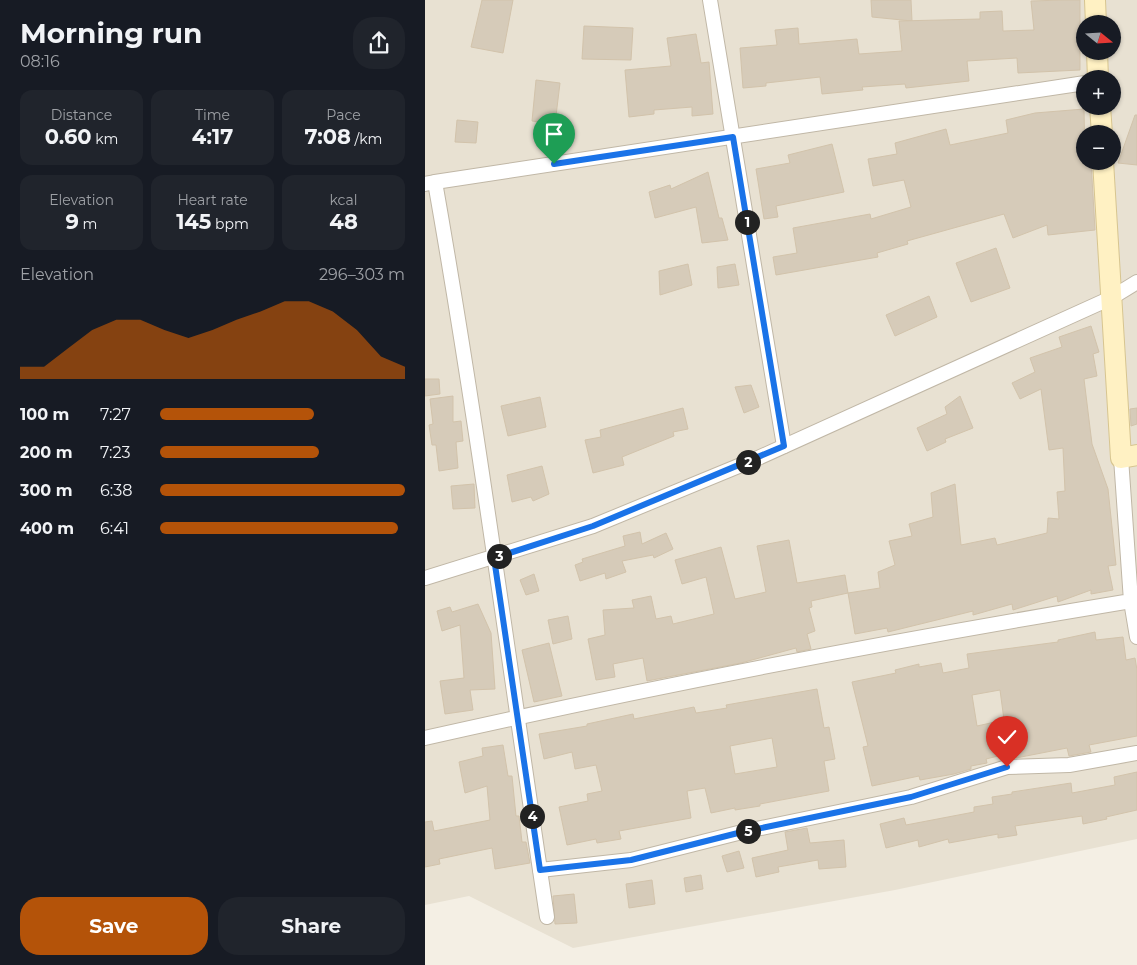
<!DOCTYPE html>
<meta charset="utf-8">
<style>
body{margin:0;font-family:Montserrat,sans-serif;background:#20242c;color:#f1f3f6;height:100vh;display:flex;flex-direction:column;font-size:19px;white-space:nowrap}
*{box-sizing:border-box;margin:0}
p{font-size:16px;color:#9ea1a6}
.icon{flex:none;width:28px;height:28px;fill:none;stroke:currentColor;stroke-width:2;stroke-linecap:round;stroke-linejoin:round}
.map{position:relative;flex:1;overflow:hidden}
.drawer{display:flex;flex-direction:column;background:#171b24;width:425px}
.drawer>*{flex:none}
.needle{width:32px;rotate:108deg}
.buttons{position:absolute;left:651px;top:15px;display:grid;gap:10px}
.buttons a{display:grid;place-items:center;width:45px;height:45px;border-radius:50%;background:#171b24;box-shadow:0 1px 4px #0004;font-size:25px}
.pin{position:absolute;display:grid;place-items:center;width:42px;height:42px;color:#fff;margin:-51px -21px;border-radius:50% 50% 50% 0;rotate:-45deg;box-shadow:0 0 5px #0007}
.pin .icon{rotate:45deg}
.km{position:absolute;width:25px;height:25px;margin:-12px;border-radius:50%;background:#222;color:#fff;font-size:14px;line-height:25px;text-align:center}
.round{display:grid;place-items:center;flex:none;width:52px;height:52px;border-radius:20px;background:#20242c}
.head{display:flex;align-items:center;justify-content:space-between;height:85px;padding:0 20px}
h1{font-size:28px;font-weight:700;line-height:38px}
.metrics{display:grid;grid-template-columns:repeat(3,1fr);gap:8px;height:85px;padding:5px 20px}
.metrics div{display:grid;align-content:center;border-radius:12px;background:#20242c;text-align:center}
.metrics b{font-size:21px;font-weight:700}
.metrics small{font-size:14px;font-weight:400}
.metrics p{font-size:14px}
.chart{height:140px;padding:10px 20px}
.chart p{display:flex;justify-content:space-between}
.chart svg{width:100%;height:90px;margin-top:5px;fill:#b45309;opacity:.7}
.cta{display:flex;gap:10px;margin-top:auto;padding:10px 20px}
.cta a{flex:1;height:58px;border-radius:20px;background:#b45309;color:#fff;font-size:20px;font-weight:700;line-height:58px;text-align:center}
.cta a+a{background:#20242c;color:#f1f3f6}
ul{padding:0 20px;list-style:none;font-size:16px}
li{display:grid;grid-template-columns:80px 60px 1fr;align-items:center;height:38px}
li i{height:12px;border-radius:6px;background:#b45309}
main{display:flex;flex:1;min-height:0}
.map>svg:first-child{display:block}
.residential{fill:#e8e1d2;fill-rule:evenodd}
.building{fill:#d6cbb9;stroke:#d2c3ab;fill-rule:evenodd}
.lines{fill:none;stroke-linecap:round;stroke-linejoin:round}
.street-casing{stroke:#c0b7a6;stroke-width:16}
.secondary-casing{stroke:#d7c590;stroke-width:22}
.street{stroke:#fff;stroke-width:14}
.secondary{stroke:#fff1c3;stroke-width:20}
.route-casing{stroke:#fff;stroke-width:10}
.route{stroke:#1a73e8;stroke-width:6}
</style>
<main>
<section class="drawer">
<div class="head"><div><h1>Morning run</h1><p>08:16</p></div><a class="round"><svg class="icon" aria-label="share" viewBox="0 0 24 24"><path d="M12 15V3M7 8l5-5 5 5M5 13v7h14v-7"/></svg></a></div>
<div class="metrics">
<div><p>Distance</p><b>0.60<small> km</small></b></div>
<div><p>Time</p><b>4:17</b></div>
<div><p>Pace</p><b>7:08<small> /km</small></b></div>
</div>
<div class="metrics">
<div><p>Elevation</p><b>9<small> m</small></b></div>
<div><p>Heart rate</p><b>145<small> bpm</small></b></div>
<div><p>kcal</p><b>48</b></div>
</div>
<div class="chart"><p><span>Elevation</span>296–303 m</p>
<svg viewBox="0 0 160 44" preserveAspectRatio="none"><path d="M0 44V38L10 38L20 29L30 20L40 15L50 15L60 20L70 24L80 20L90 15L100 11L110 6L120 6L130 11L140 20L150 33L160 38V44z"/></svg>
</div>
<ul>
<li><b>100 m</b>7:27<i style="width:63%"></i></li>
<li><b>200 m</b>7:23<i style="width:65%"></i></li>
<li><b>300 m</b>6:38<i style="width:100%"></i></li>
<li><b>400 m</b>6:41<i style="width:97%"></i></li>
</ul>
<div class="cta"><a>Save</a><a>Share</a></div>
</section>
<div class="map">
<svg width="712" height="965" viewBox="0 0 712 965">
<rect width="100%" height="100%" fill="#f4efe4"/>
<path class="residential" d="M0,0H712V839L470,890L148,948L44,896L0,905ZM660,24H688V51H660ZM660,79H688V106H660ZM660,134H688V161H660Z"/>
<g class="building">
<path d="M57,0H88L78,53L46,47Z"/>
<path d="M446,0H486L487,21L447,17Z"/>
<path d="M638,0H655V70L593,73L592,58L542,61L544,81L481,88L480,84L437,87L438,90L397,94L395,77L341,83V86L318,88L315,48L352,45L350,30L373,28L374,44L432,39L434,54L477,51L474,21L555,19V12L577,11L578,31L609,30L606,1Z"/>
<path d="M159,26L208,28L206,60L157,59Z"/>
<path d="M271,34L276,63L284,62L288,114L267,116V107L229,110V114L204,117L200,70L246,66L242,38Z"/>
<path d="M111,80L135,83L130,124L107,121Z"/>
<path d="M659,109L660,161H666L670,230L623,235L622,225L588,238L579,214L482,241L483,244L452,253L453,257L351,275L348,257L372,253L368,228L445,214L446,219L486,207L479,180L448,186L443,159L472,154L470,143L521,129L525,145L583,133L581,120L610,113Z"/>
<path d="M710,115H712V165L693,163Z"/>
<path d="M32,120L53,122L51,143L30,142Z"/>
<path d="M407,144L419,192L351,206L353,217L339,219L331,169L365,163L363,155Z"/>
<path d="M283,172L294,218H297L303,240L277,243L271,207L230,218L224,192L245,185L246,189Z"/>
<path d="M571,248L585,288L546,302L531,263Z"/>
<path d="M263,264L267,285L235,295L234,271Z"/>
<path d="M310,264L314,285L293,288L292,267Z"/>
<path d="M504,296L512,317L470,336L461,315Z"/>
<path d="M666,326L674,352L668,354L672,376L659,379L667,444L683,489L691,565L683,566L688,590L666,594V590L633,602L632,596L588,610L587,604L548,615V611L463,632L462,628L430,634L423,593L455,588L453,572L470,565L464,541L487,536L484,524L508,517L506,493L530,484L536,545L570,538L572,545L622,533L623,518L634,519L632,492L640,491L638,448L624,450L616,389L595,399L587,383L610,372L605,358L637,347L634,337Z"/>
<path d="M0,379H14L15,394L0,396Z"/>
<path d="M326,385L334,407L319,413L310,387Z"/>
<path d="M28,396V422L36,421L38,441L31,442L33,468L14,471L11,445H7L4,425L8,424L5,399Z"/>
<path d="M535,396L548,428L520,439L521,442L502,451L492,428L522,414L520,407Z"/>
<path d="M115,397L121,427L83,436L76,406Z"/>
<path d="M258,408L263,429L248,432L249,436L197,457L199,465L168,473L160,440L176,437L175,430Z"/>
<path d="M712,408V424L706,426L705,409Z"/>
<path d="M117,466L124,494L108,501L106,497L87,502L82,475Z"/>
<path d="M49,484L50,508L28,509L26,486Z"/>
<path d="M215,532L217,544L241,533L248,549L229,558L228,555L197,561L201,572L181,579L180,573L155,581L150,565L158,562L157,559L200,546L198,536Z"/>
<path d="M364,540L372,583L420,575L423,593L386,601L387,607L384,608L390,631L382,634L386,649L372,652L371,648L316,663L222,681L218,658L188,664L190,677L171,680L163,639L180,635L178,610L209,608L207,600L226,596L231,619L246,616L248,624L289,614L281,577L257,584L250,560L296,547L310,599L341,592L332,546Z"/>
<path d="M109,574L114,591L101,595L95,580Z"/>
<path d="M53,604L66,633L70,689L45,690L48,710L20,714L15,681L39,678L35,625L17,631L12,611L25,607L27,612Z"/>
<path d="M143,616L147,639L128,644L123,620Z"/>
<path d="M670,632L671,640L698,637L701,660L710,658L712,670V736L664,745L666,752L644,756L642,748L591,758L589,752L561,759L562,763L546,766V769L529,774L495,780L494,776L447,786L438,747L443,746L427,682L471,673L470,670L494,664V667L516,663L518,673L544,668L542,654L633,642V640ZM575,690L579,720L552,726L547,695Z"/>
<path d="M124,643L137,696L109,702L97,650Z"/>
<path d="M392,689L399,728L404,727L410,759L399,761L404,791L335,804V806L310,810V808L286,813L280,788L262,791L266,818L194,831L196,839L172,843L171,839L142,845L134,807L163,801L162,794L177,791L171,765L150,769L147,752L119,759L114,734L162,726V724L208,714L209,719L269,707L271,713L302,708L301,705ZM347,738L352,767L310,774L305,746Z"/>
<path d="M78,745L83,776H87L91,816H94L97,842H101L105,863L70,869L67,848L14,859L15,864L0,867V822L7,821L9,831L65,820L62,786L40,793L34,762L58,756L57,748Z"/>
<path d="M712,772V810L681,817L682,819L658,824L657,816L590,826L592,835L573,838V834L524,843L523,839L494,847L493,840L461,848L455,824L479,818L481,825L549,812V807L568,804L567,797L587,794V792L646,783L647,793L690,785L689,777Z"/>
<path d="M382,828L385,843L419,840L421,867L394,869L393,860L353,867L354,872L331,877L327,858L363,850L360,832Z"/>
<path d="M314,851L319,868L302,872L297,856Z"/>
<path d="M276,875L278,889L261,892L259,878Z"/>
<path d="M227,880L230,904L204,908L201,884Z"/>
<path d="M149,894L152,923L130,924L128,896Z"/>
</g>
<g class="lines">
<g class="street-casing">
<g id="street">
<path d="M285,0L359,446"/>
<path d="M10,182L660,83"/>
<path d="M0,184L10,182C53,426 85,672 122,917"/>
<path d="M0,578L168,526L333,458L686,298L712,282"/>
<path d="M712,600L706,601L712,637"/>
<path d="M0,738C234,685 470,640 706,601L696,458"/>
<path d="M115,870L206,860L317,832L486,797L582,767L644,765L712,753"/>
</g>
</g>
<g class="secondary-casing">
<g id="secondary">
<path d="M670,0L671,24"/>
<path d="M672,51L673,79"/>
<path d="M675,106L677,134"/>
<path d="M678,161L696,458L712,455"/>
</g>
</g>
<use href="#street" class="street"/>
<use href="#secondary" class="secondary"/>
</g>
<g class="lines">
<g class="route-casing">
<path id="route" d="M129,164L308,137L359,446L168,526L69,558L115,870L206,860L317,832L486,797L582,767"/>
</g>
<use href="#route" class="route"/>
</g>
</svg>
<div class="buttons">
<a><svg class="needle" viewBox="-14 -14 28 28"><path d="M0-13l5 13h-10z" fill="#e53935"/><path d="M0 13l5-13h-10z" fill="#9ea1a6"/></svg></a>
<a>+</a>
<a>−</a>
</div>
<div class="pin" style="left:129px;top:164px;background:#1e9e55"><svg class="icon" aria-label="arrive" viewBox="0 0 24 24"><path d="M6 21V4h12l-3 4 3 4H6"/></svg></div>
<div class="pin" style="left:582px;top:767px;background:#d93025"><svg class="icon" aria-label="check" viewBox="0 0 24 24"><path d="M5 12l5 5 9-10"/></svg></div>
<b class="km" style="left:322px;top:222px">1</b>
<b class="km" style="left:323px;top:462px">2</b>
<b class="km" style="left:74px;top:556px">3</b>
<b class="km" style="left:107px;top:816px">4</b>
<b class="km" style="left:323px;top:831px">5</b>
</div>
</main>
